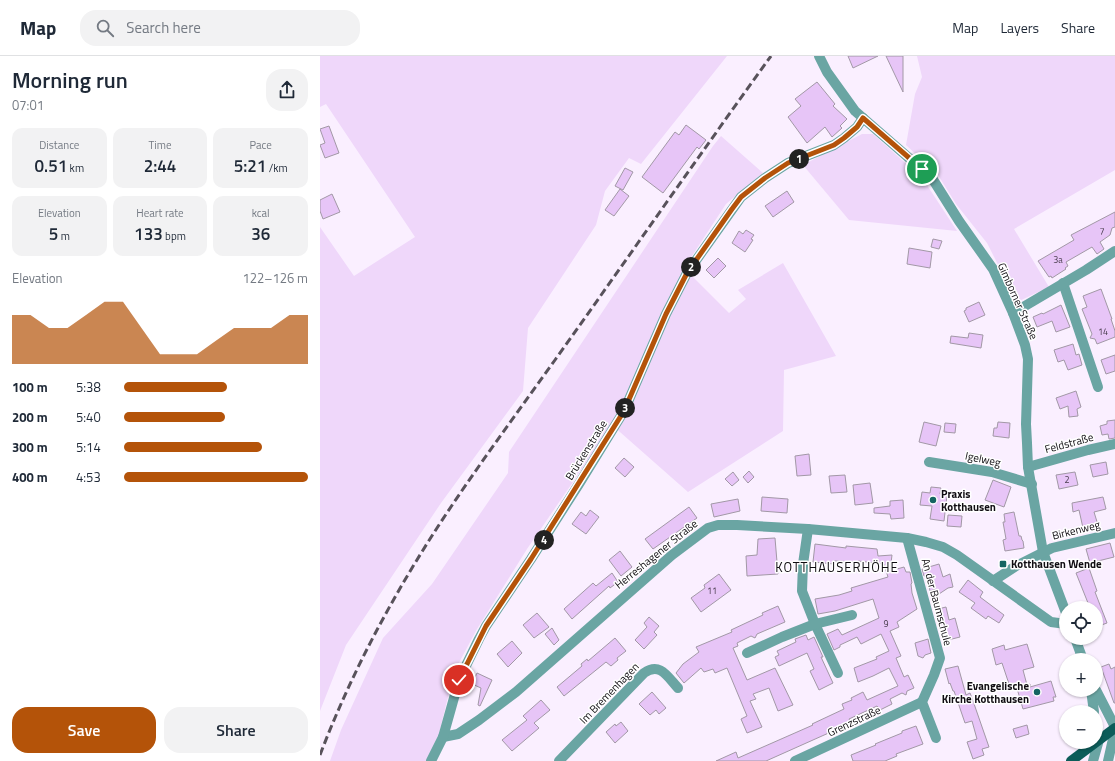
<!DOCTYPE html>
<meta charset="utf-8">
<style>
body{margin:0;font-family:"Titillium Web",sans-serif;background:#f2f2f3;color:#1f2937;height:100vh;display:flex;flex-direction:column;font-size:15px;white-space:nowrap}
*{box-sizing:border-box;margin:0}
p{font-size:13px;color:#747a83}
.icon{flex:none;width:22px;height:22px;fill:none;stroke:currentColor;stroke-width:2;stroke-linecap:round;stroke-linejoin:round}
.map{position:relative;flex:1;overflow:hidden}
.sheet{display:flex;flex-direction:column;background:#fff;width:320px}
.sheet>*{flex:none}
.buttons{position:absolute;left:739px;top:545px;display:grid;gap:8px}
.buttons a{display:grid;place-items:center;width:44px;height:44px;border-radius:50%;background:#fff;box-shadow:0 1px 3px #0004;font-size:20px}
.pin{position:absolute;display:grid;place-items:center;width:34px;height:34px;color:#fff;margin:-17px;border:2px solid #fff;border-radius:50%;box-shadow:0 1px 4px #0007}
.km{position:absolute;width:20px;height:20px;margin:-10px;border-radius:50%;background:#222;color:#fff;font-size:11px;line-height:20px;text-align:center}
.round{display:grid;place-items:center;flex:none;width:42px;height:42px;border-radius:16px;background:#f2f2f3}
.overview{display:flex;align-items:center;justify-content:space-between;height:68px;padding:0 12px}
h1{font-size:22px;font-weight:600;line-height:30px}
.stats{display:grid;grid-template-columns:repeat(3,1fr);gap:6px;height:68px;padding:4px 12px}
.stats div{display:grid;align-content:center;border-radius:10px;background:#f2f2f3;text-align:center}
.stats b{font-size:17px;font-weight:600}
.stats small{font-size:11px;font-weight:400}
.stats p{font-size:11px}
.chart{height:112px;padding:8px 12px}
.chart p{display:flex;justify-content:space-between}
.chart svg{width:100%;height:72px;margin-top:4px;fill:#b45309;opacity:.7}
.primary-button{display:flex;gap:8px;margin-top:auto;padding:8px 12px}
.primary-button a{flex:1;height:46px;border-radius:16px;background:#b45309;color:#fff;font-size:16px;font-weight:600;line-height:46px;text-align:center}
.primary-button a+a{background:#f2f2f3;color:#1f2937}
ul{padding:0 12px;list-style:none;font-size:13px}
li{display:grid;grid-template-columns:64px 48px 1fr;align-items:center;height:30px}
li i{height:10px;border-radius:5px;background:#b45309}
header{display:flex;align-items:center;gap:24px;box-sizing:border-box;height:56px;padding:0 20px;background:#fff;border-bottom:1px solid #e0e1e3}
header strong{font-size:19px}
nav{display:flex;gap:22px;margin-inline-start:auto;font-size:14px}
.search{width:280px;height:36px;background:#f2f2f3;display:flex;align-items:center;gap:10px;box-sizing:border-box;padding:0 14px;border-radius:16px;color:#747a83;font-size:15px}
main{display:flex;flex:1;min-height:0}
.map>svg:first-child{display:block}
.green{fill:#efd7fa}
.building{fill:#e7c5f7;stroke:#a298a6}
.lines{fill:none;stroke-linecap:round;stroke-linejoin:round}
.minor{stroke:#6aa5a3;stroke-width:10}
.major{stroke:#0c5c59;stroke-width:10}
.rail{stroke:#58525b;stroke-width:3;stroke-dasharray:8 4;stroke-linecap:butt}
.route-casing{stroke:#fff;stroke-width:8}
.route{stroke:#b45309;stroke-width:5}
.poi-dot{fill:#156462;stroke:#fff;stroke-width:1.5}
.labels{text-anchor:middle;stroke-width:3;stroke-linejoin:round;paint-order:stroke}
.number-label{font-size:9px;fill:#453a4a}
.street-label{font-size:11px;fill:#0f0c11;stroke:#fff}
.poi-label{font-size:11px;font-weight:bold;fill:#0f0c11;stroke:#fff;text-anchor:start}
.quarter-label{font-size:13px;letter-spacing:1px;fill:#0f0c11;stroke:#fff}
</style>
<header>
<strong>Map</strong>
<div class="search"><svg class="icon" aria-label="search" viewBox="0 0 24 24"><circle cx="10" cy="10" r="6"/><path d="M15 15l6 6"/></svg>Search here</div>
<nav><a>Map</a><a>Layers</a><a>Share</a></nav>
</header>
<main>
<section class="sheet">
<div class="overview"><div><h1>Morning run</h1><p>07:01</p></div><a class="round"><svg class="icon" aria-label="share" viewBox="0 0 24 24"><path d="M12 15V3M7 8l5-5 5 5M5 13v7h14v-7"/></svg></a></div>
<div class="stats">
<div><p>Distance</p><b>0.51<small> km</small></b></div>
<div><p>Time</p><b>2:44</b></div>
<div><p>Pace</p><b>5:21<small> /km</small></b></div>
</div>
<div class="stats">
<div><p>Elevation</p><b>5<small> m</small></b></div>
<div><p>Heart rate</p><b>133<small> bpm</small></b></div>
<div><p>kcal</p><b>36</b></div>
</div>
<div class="chart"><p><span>Elevation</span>122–126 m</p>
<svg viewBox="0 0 160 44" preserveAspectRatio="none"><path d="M0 44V14L10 14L20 22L30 22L40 14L50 6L60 6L70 22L80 38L90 38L100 38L110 30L120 22L130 22L140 22L150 14L160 14V44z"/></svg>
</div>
<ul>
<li><b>100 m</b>5:38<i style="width:56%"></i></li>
<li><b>200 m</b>5:40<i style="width:55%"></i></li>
<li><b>300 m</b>5:14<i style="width:75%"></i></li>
<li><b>400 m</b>4:53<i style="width:100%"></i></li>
</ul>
<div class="primary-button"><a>Save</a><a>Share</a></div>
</section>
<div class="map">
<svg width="795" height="705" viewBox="0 0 795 705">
<rect width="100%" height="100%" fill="#faefff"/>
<g class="green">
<path d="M0,0H407L321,108L309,102L285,135L276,169L208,272L203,335L121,447L26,589L0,655V171L34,220L95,181L6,48L0,51Z"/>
<path d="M597,0H795V114L694,173L729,231L697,246L667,187L636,148L618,119L586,89L595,38L602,21Z"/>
<path d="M542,78H553L603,123L637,175L529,164L483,109Z"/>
<path d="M401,80L443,117L406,148L364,212L409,257L426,243L418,234L463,207L516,300L464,314L463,375L368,436L292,369L207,493L157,573L134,616L119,678L106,705H10L21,674L63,582L112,528L188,417L189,396L393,90Z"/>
</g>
<g class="building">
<path d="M528,0H558L533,12Z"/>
<path d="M566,0H583V36Z"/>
<path d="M497,26L515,48L513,50L527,63L520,70L522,72L512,81L505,71L487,87L468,61L481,50L475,43Z"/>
<path d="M366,69L386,84L379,93L377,91L343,137L322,121L355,76L359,79Z"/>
<path d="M9,70L19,97L5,102L0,89L5,87L0,73Z"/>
<path d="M305,112L313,116L303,134L295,130Z"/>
<path d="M300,133L309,140L294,160L285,154Z"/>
<path d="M467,135L474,146L453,161L445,150Z"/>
<path d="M12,138L20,156L3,163L0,155V144Z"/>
<path d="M795,156V171L792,172L790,179L780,186L784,193L777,198L772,191L746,206L748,210L745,212L746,213L732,222L731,220L729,221L718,205L754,184L751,179Z"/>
<path d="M426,174L434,179L431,183L433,184L425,196L412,187L419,175L423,178Z"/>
<path d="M613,183L622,185L619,193L611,191Z"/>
<path d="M589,192L612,196L610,212L587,208Z"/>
<path d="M398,202L406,210L394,222L386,214Z"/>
<path d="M781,233L792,263H791L795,275V281L777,288L775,283L770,282L772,278L762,253L767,251L763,240Z"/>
<path d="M659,246L665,259L649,266L644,255L646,254V252Z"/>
<path d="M741,249L750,271L736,276L732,265L717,271L713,261L722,257L723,258Z"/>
<path d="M649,277L663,279L661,292L630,287L631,280L648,282Z"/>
<path d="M753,288L756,299L759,298L762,309L748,314L744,304L738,306L734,294Z"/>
<path d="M795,299V315L786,318L781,304Z"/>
<path d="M756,335L761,351L757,353L758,360L749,361L748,350L740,353L736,342Z"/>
<path d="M795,364V382L789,383L788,378L782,379L780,370L787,368V365Z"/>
<path d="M604,366L621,370L616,390L599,386Z"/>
<path d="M678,366L690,367L689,382L673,380L674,372H677Z"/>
<path d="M625,367L636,368L635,377L624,376Z"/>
<path d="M489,398L491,419L477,420L475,400Z"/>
<path d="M304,402L314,411L305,421L295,412Z"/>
<path d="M786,406L788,418L773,421L770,409Z"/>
<path d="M429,415L434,421L428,427L423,421Z"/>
<path d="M413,416L419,424L412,430L405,423Z"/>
<path d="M755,416L758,429L739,433L736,419Z"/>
<path d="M525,419L527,436L511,437L509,420Z"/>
<path d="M673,424L691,431L684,451L665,444Z"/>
<path d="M550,427L553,447L535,449L533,429Z"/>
<path d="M611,431L621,432L620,438L627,439L624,465L610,463L612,450L600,449L602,436L610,437Z"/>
<path d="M442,441L468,443L467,457L441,455Z"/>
<path d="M783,441L786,453L774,456L778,469L763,472L759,454L753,456L752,447Z"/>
<path d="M418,443L420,455L394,461L391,448Z"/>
<path d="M583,444L584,462L571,463L570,458L554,457V452L570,450V445Z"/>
<path d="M369,451L377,462L333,493L325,483Z"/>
<path d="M270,454L279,461L266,478L252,468L261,456L266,460Z"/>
<path d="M694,456L699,480H701L702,484L703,485L704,492L685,495L683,484L686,483L683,466H685L684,458Z"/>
<path d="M628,459L642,460L641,471L627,470Z"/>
<path d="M455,482L458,518L427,520L426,500L437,499L438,483Z"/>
<path d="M790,487L794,501L770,507L766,493Z"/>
<path d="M495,488L526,492V490L557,493L558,500L572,499L570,515L584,511L586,516H590L592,527L591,528L592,537L597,553L577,566L579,571L570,575L581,600L576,602L584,621L588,619L594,632L587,635L586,639L582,637L570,643L572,648L560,654L557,650L529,663L531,667L446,705H396L416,696L418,702L493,669L492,668L524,653L522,648L532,644L531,642L543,636L547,644L578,630L569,612L553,620L538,626L534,612L557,603L556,601L569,595L561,578L541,588L537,581L520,589V591L514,594L507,578L518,573L522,579L559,562L553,543L515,555L498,558L495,543L519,539L532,535L531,532L568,521L564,508L538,505V506L514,505V508L493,506Z"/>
<path d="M300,495L312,511L301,520L289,504Z"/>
<path d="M619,508L623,521L630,518L633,531L628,532L619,538L616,533L610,535L607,520H604L602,513Z"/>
<path d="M769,512L777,535L775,536L787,567L776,571V552H770L756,517Z"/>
<path d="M292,517L298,526L290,532L289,530L252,563L244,553L273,527L276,530Z"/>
<path d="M399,518L411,534L381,556L371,542L385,532L384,529Z"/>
<path d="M648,524L663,536L660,541L684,559L679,567L668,560L666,563L651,552L655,547L639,536Z"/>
<path d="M458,550L465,566L437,578L435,582L431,580L417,587L418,590L413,592L427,624L455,612L473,649L458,655L449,632L433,638L436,643L430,645L442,671L427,677L421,663L427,660L407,612L395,617L393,613L384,616L381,612L364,627L356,617L363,608L379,596L376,591L412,576L411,574L443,559L442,557Z"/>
<path d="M626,551L629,564L635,562L640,581L624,585L618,562L620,561L618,553Z"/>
<path d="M217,557L229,571L214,582L203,569Z"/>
<path d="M329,561L339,570L334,576L337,579L324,593L315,584L327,571L324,567Z"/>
<path d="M232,572L239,584L234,589L225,578Z"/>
<path d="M486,579L488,584L494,581L503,601H501L513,627L499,634L490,615L494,613L487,597L459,610L455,601L459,599L457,595L476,586L475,583Z"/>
<path d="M295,582L306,595L297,602L298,604L291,610L286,606L244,640L237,631L262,610L261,608L267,603L268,605Z"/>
<path d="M608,583L611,597L605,599L603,602L598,600L595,587Z"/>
<path d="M192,585L202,597L188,611L177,598Z"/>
<path d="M707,588L714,611L703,614L707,629L710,628V631L731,625L736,641H733L734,645L703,653L696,629L690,631L682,607L676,609L672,593L684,589L685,594Z"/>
<path d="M789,608L791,613L795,611V647H794L781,611Z"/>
<path d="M638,610L646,639L650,637L652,642L669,691L662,693L664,699L653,703L647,686L657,683L652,665L645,667L634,635H633L630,627L629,628L625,613Z"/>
<path d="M157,617L172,624L160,650L158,649L161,632L152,628Z"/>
<path d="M332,636L346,652L339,658L336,654L330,659L319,648Z"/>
<path d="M221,644L230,654L214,667L219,672L192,695L182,684L207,664L203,660Z"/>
<path d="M301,666L308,675L295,687L286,676L295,668L296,670Z"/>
<path d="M707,669L709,678L696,682L693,673Z"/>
<path d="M596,670L603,688L576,698L577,700L565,705H533L531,699L556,689L555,688L582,677V675Z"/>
</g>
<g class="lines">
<g class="minor">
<path d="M499,0L507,16L535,55L612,122L639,165L673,213L693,257L705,289L708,303L706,368L707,387L708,411L723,496L746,557"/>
<path d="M743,227L778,331"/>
<path d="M693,257L766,214L795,195"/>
<path d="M609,406L672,416L712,428"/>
<path d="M708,411L768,394L795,388"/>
<path d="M488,473L483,508L482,535L495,568L518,617"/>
<path d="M587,482L620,602L614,619L602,646L616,682"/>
<path d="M673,525L696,510L732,492L795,477"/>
<path d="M755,582L763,604"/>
<path d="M427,597L462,581L495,568L532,559"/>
<path d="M771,634L774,656"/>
<path d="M776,634L795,671"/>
<path d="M123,681L138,678L159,664L196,636L352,499L388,472L398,469H417L488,473L587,482L606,486L623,491L637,499L731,566L746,568"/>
<path d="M111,705L123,681L139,624L159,583L166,570L211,503L259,428L304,355L346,258L367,217L421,141L445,122L468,107L514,89L524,82L537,71L543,62"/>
<path d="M239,705L324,617C340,606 347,620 358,632"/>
<path d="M475,705L602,646"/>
<path d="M773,705L779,684L776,670"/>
<path d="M788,705L795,674"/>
</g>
<path class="major" d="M751,705L795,672"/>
<path class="rail" d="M0,699C30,620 71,543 117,472C154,415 195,360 235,304C307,203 378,101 451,0"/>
</g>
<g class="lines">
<g class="route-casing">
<path id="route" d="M139,624L166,570L211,503L304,355L346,258L367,217L412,153L421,141L445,122L468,107L514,89L524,82L537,71L543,62L602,113"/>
</g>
<use href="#route" class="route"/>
</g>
<g class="poi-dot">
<circle cx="613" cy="444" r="4"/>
<rect x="679" y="504" width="8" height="8" rx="2"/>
<circle cx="717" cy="636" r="4"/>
</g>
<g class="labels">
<g class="number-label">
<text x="782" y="179">7</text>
<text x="738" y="207">3a</text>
<text x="783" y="279">14</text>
<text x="747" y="427">2</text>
<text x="392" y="538">11</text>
<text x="566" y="571">9</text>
</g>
<g class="street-label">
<text transform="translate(698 245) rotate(66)" y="4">Gimborner Straße</text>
<text transform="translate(749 387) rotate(-15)" y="4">Feldstraße</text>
<text transform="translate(266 394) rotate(-58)" y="4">Brückenstraße</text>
<text transform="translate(663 403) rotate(12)" y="4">Igelweg</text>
<text transform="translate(756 474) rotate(-14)" y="4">Birkenweg</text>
<text transform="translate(336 498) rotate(-39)" y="4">Herreshagener Straße</text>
<text transform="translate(617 546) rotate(75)" y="4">An der Baumschule</text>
<text transform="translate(289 637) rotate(-46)" y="4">Im Bremenhagen</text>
<text transform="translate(534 665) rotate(-25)" y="4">Grenzstraße</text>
</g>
<g class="poi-label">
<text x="621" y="442">Praxis<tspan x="621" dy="13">Kotthausen</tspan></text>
<text x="691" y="512">Kotthausen Wende</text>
<text x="709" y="634" text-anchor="end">Evangelische<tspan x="709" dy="13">Kirche Kotthausen</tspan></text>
</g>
<g class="quarter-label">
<text x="517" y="516">KOTTHAUSERHÖHE</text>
</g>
</g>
</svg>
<div class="buttons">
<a><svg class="icon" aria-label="locate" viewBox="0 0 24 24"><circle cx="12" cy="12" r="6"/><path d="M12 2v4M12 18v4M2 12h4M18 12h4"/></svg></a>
<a>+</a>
<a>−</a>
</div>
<div class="pin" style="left:602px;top:113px;background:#1e9e55"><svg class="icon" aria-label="arrive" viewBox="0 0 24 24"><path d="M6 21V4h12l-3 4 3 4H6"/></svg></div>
<div class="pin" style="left:139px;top:624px;background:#d93025"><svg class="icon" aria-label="check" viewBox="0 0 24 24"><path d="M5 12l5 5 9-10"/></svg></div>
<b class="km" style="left:479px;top:103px">1</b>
<b class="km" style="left:371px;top:211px">2</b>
<b class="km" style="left:305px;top:352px">3</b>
<b class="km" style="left:224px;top:484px">4</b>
</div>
</main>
